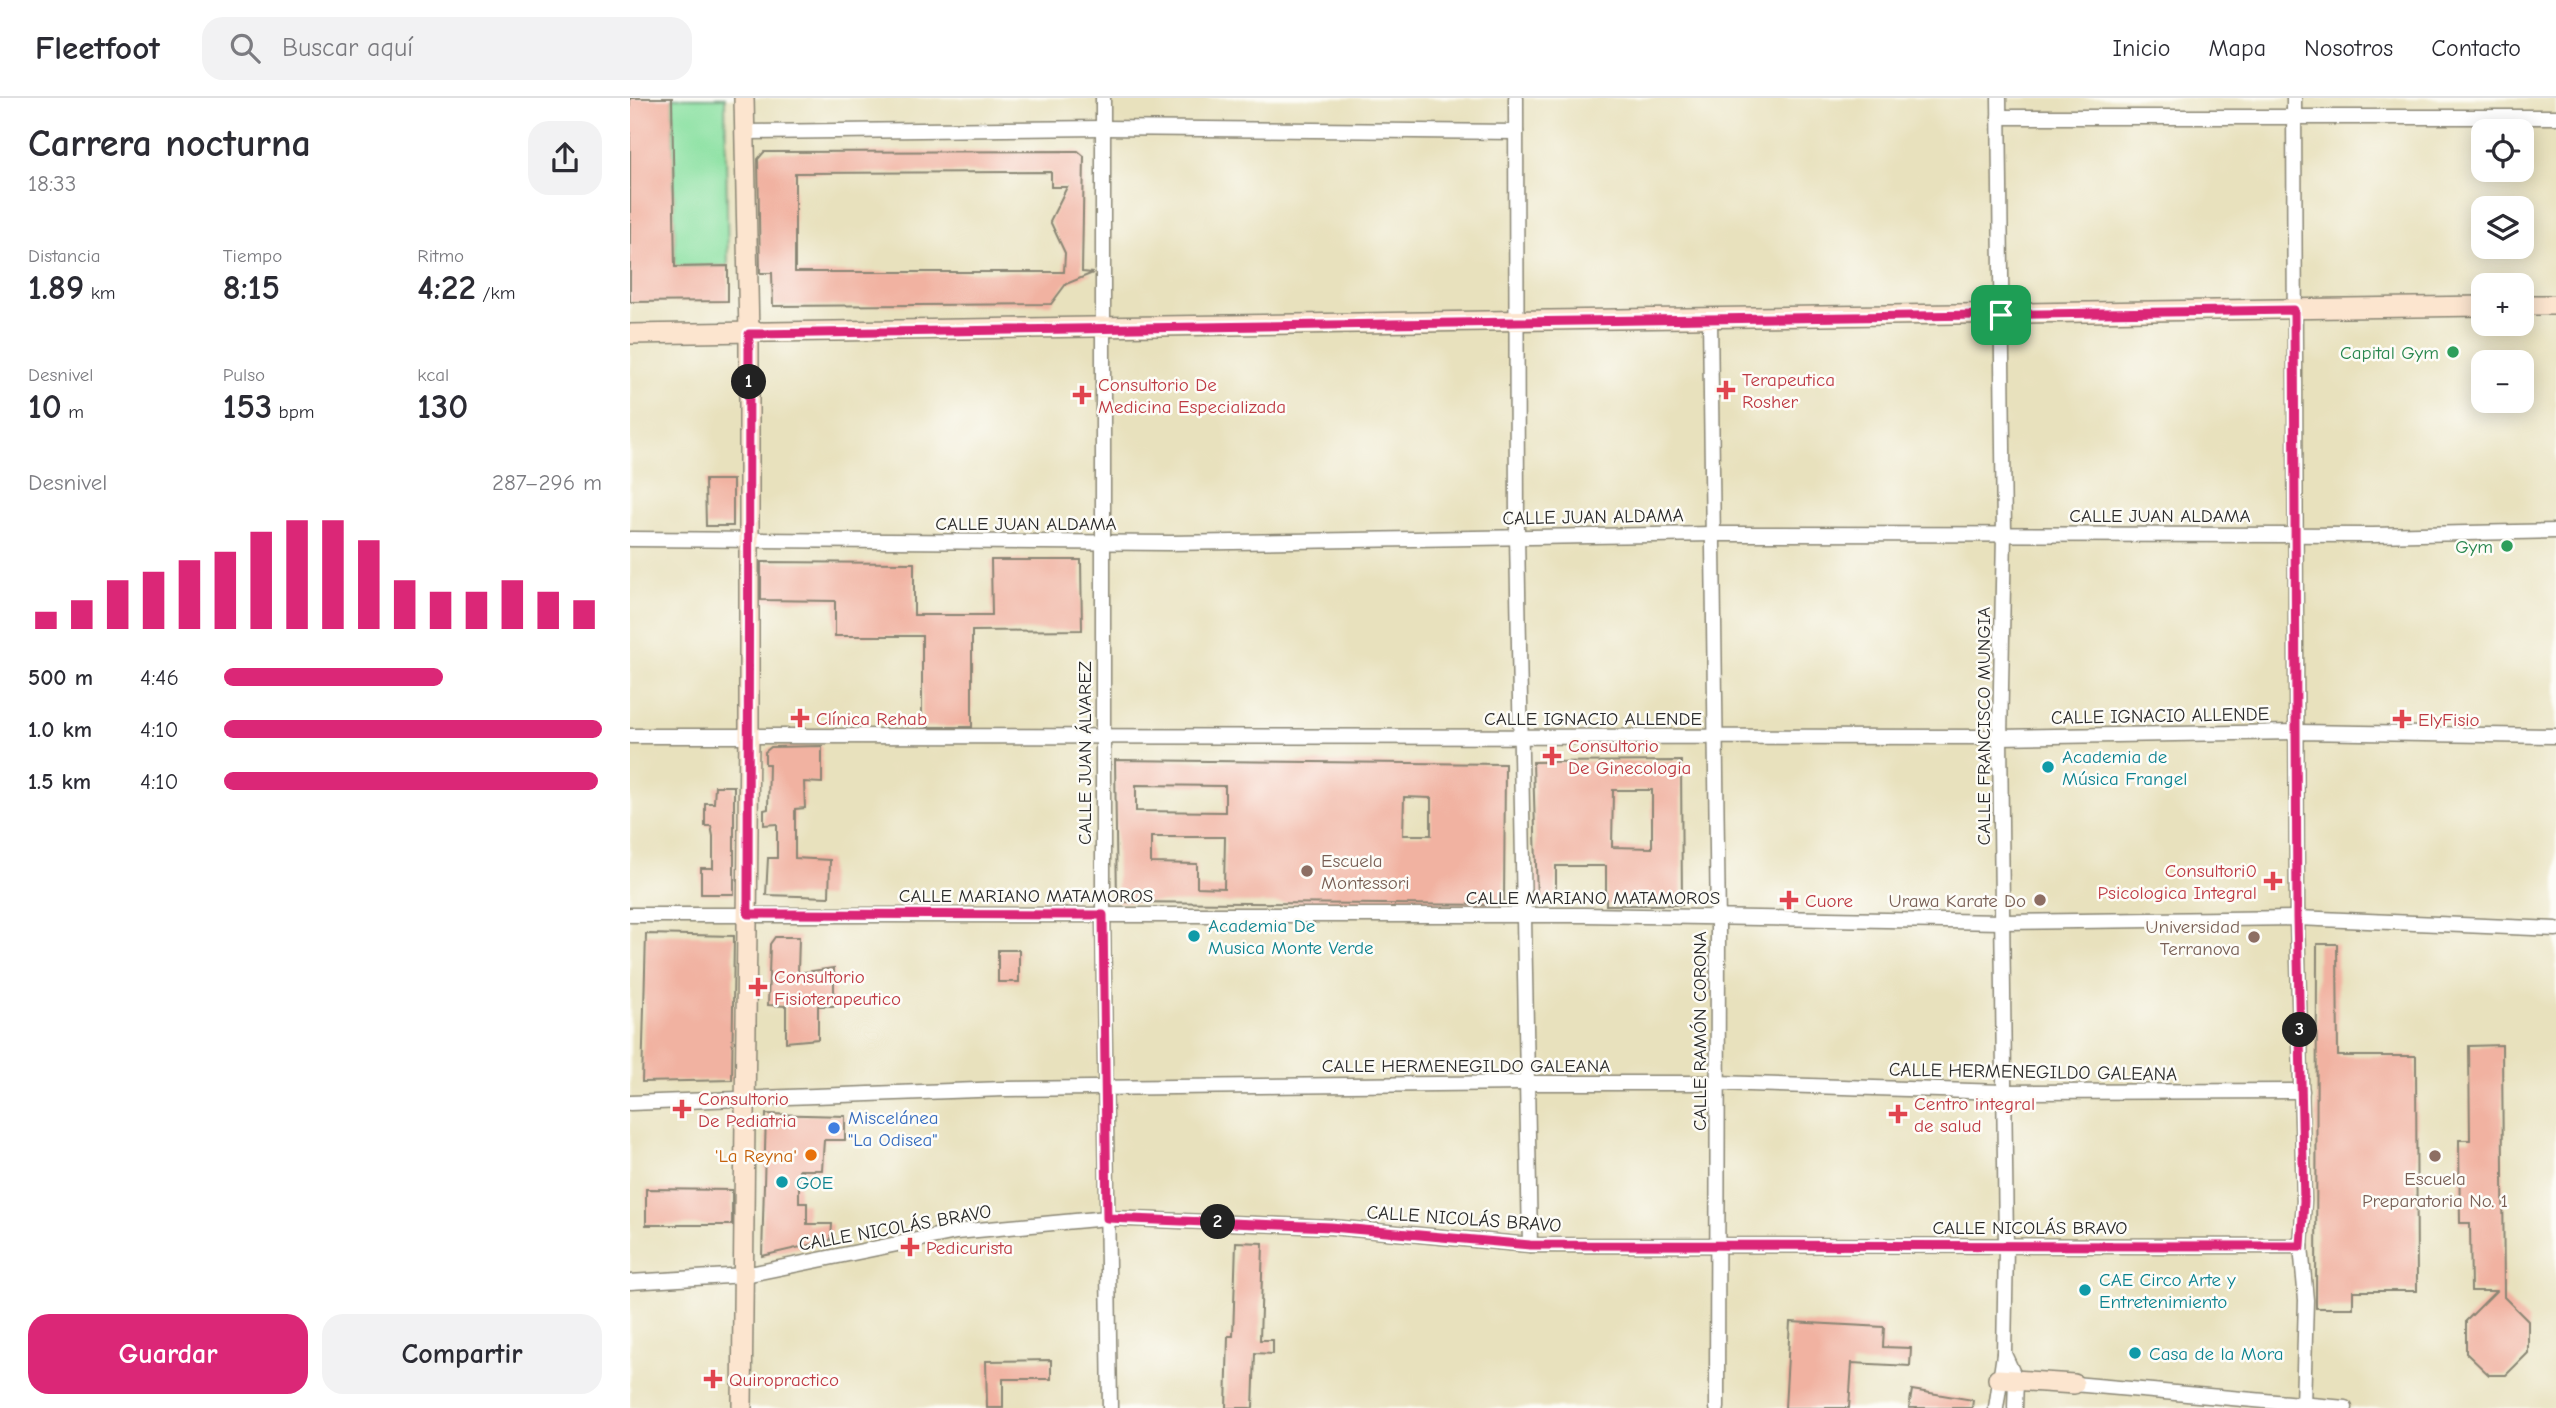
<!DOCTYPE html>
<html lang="es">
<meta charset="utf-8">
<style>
body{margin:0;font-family:"Comic Neue",sans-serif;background:#f2f2f3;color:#2b2b33;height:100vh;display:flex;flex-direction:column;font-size:26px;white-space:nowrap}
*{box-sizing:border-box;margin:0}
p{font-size:23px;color:#7c7c81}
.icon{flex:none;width:38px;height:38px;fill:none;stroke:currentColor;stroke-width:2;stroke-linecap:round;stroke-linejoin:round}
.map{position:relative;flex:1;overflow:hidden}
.drawer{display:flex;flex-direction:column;background:#fff;width:630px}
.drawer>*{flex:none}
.controls{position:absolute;left:1841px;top:21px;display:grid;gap:14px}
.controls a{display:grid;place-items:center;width:63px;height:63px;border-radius:14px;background:#fff;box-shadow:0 4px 18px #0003;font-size:35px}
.pin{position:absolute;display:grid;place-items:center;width:60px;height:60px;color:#fff;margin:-30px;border-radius:14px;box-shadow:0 4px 10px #0006}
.km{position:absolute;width:35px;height:35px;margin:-18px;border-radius:50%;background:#222;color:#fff;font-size:19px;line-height:35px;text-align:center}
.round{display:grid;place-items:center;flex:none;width:74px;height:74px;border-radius:21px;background:#f2f2f3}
.overview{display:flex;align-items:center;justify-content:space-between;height:119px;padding:0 28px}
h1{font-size:38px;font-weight:700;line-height:52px}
.metrics{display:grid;grid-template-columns:repeat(3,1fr);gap:10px;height:119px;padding:7px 28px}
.metrics div{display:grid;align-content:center}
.metrics b{font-size:35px;font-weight:700}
.metrics small{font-size:19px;font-weight:400}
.metrics p{font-size:19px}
.chart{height:196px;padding:14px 28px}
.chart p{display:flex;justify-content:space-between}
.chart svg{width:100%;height:126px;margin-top:7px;stroke:#db2777;stroke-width:6}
.action{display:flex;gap:14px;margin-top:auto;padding:14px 28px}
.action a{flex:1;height:80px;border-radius:21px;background:#db2777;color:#fff;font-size:28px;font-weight:700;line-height:80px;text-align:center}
.action a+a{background:#f2f2f3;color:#2b2b33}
ul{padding:0 28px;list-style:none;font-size:23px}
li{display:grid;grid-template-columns:112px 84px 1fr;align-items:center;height:52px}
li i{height:18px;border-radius:9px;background:#db2777}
header{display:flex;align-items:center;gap:42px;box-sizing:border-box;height:98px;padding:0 35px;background:#fff;border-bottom:2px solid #e1e1e2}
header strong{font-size:33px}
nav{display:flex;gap:38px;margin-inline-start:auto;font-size:24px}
.search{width:490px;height:63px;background:#f2f2f3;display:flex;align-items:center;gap:18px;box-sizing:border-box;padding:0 24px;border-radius:21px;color:#7c7c81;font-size:26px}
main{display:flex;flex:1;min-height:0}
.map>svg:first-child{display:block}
.green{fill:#8ce1a3;stroke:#5c8667;stroke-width:2}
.building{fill:#f1b2a1;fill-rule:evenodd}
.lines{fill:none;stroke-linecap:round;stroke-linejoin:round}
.street-casing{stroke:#8a8674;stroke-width:17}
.secondary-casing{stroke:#8a8674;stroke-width:22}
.street{stroke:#fff;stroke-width:14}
.secondary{stroke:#fce5cf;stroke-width:19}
.route-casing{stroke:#fff;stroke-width:14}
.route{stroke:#db2777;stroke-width:9}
.leisure-dot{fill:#2e9e5b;stroke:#fdfcf7;stroke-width:2.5}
.health-dot{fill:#e0444e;stroke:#fdfcf7;stroke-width:2.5}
.culture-dot{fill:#0f9aa8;stroke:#fdfcf7;stroke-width:2.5}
.education-dot{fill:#8d6e63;stroke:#fdfcf7;stroke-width:2.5}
.shop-dot{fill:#3f7fe0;stroke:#fdfcf7;stroke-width:2.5}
.food-dot{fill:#e8710a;stroke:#fdfcf7;stroke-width:2.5}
.labels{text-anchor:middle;stroke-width:5;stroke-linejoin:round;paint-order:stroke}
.leisure-label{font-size:19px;fill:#27864d;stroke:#fdfcf7;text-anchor:end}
.health-label{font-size:19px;fill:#be3a42;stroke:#fdfcf7;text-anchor:start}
.street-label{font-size:19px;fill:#2b2b2b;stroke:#fdfcf7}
.culture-label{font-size:19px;fill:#0d838f;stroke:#fdfcf7;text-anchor:start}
.education-label{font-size:19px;fill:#785e54;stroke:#fdfcf7;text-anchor:end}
.shop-label{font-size:19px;fill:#366cbe;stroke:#fdfcf7;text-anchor:start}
.food-label{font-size:19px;fill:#c56008;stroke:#fdfcf7;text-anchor:end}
</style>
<header>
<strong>Fleetfoot</strong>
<div class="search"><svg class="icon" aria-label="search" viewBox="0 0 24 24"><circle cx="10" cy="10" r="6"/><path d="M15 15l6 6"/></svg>Buscar aquí</div>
<nav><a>Inicio</a><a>Mapa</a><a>Nosotros</a><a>Contacto</a></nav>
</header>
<main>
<section class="drawer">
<div class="overview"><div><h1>Carrera nocturna</h1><p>18:33</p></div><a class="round"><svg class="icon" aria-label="share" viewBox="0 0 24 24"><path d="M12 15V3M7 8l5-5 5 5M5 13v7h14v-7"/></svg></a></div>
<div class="metrics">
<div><p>Distancia</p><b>1.89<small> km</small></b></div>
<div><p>Tiempo</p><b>8:15</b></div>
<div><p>Ritmo</p><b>4:22<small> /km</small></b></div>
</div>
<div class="metrics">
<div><p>Desnivel</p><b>10<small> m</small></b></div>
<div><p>Pulso</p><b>153<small> bpm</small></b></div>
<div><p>kcal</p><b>130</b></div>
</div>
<div class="chart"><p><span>Desnivel</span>287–296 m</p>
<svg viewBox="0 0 160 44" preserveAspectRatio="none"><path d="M5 44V38M15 44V34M25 44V27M35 44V24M45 44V20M55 44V17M65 44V10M75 44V6M85 44V6M95 44V13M105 44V27M115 44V31M125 44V31M135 44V27M145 44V31M155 44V34"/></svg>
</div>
<ul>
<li><b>500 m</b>4:46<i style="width:58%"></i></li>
<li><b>1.0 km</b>4:10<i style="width:100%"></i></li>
<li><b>1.5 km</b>4:10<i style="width:99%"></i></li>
</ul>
<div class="action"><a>Guardar</a><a>Compartir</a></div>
</section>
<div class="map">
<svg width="1926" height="1310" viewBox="0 0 1926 1310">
<rect width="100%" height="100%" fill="#fdfcf7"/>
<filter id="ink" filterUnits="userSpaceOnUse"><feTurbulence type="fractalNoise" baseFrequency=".0143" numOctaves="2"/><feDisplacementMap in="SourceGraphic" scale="14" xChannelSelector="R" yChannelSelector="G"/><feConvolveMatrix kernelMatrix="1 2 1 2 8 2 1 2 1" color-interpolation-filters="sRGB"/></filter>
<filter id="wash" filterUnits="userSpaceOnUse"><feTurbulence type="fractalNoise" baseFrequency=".00686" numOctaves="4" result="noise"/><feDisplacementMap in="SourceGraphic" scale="28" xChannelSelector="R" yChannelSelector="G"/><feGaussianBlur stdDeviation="1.57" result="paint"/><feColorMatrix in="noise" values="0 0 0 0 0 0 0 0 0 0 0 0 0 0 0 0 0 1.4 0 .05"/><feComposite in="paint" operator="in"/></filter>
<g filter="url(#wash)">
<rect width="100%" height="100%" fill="#e8e1bd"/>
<path class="green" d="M42,0H95L98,168L45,169Z"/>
<g id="blocks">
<g class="building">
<path d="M0,0H42L45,169L98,168V203L0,204Z"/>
<path d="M448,53L454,58L452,174L463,175L436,186L421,206L143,208L142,175H130L128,61L134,54ZM421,74V89H437L420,123L435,155L434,174H165V75Z"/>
<path d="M75,382H103V428H76Z"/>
<path d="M361,462H451L452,532L342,533V629H292V538H205V503L131,502V464L284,465V517H362Z"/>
<path d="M192,648V685L174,684L175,710L165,711V760L200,762L199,799L136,797L138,760H147V726L134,727V712L138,711L139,666H135V654L141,649Z"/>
<path d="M485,662L875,666L874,807L487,804ZM506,687L595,688V714L506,713ZM774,699L801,700V737H773ZM521,739H595L594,790L567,789V766L521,765Z"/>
<path d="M1051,663L1052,807H976V768H926V801H907L903,664ZM983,692H1022V750L982,749Z"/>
<path d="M85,688H104V796H71V770H83V738L81,728H75V705H84Z"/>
<path d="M16,836L104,838L102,982L12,984Z"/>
<path d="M145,839H169L168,875L204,870V908H188V941L156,944V908L138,907L140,846Z"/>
<path d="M1687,846H1707L1708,958H1786L1787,1193H1723V1210H1686Z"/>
<rect x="368" y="852" width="21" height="32"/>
<path d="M1872,947L1874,1199L1898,1223V1255L1876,1277H1859L1836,1255V1223L1866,1193H1841L1840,1125H1830L1829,1042H1840L1839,948Z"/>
<path d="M136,1016L215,1018V1042H194L192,1072H169V1105H177V1126H202L201,1142L132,1158Z"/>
<path d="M16,1091L102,1092V1127H16Z"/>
<path d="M606,1144L633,1145L630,1242H643V1256L625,1255L623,1310H596L598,1238H603Z"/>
<path d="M1160,1224L1254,1229L1253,1249L1281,1250L1280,1268L1222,1265L1219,1310H1155Z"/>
<path d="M421,1262V1281H373V1310H357L356,1263Z"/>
<path d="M1282,1292L1343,1302L1342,1310H1279Z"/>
</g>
</g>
</g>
<g filter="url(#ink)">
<use href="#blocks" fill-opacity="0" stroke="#8a8674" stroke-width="2"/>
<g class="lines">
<g class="street-casing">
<g id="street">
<path d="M473,0V817L480,1310"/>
<path d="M886,0L887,438L900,1147"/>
<path d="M1664,0L1667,820L1674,1103L1671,1148L1676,1202L1673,1308"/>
<path d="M1369,19H1926"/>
<path d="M114,34L473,30L886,34"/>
<path d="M1080,221L1088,828L1087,1310"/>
<path d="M0,441L539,445L1083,436L1743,437L1926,433"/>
<path d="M0,638L1370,639L1668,634L1926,638"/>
<path d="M0,817H954L1373,824L1667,820L1926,831"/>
<path d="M0,1005L374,991L895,985H1088L1373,994L1672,993"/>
<path d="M0,1184L115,1177L326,1134L477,1120L701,1129L900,1147L1671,1148"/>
<path d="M1374,1256L1386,1282L1385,1310"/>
<path d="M1444,1286L1715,1310"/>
<path d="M1366,1310L1374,1256L1376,1148L1370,639L1374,436L1369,0"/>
</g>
</g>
<g class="secondary-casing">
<g id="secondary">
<path d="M1892,207H1926"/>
<path d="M0,236L1853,208"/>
<path d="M1368,1281L1444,1286"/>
<path d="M112,1310L119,636V236L114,0"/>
</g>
</g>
<use href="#street" class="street"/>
<use href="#secondary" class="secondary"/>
</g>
</g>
<g class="lines" filter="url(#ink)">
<g class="route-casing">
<path id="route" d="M1664,212L1667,820L1674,1103L1671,1148L900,1147L701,1129L477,1120L473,817L118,816L119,236Z"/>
</g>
<use href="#route" class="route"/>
</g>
<g class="leisure-dot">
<circle cx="1823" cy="254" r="7"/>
<circle cx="1877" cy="448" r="7"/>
</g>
<g class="health-dot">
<path d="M1092.5 281.5h7v7h7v7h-7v7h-7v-7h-7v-7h7z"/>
<path d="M448.5 286.5h7v7h7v7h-7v7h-7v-7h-7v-7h7z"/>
<path d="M166.5 609.5h7v7h7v7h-7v7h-7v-7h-7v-7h7z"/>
<path d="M1768.5 610.5h7v7h7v7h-7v7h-7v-7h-7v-7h7z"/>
<path d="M918.5 647.5h7v7h7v7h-7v7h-7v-7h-7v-7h7z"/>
<path d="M1639.5 772.5h7v7h7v7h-7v7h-7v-7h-7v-7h7z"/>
<path d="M1155.5 791.5h7v7h7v7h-7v7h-7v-7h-7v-7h7z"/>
<path d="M124.5 878.5h7v7h7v7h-7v7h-7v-7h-7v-7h7z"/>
<path d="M48.5 1000.5h7v7h7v7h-7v7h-7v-7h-7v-7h7z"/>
<path d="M1264.5 1005.5h7v7h7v7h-7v7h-7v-7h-7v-7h7z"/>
<path d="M276.5 1138.5h7v7h7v7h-7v7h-7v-7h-7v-7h7z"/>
<path d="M79.5 1270.5h7v7h7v7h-7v7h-7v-7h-7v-7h7z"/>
</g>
<g class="culture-dot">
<circle cx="1418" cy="669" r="7"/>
<circle cx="564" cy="838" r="7"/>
<circle cx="152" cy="1084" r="7"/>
<circle cx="1455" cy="1192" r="7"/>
<circle cx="1505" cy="1255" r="7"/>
</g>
<g class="education-dot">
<circle cx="677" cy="773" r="7"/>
<circle cx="1410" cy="802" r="7"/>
<circle cx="1624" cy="839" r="7"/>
<circle cx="1805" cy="1058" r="7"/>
</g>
<circle class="shop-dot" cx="204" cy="1030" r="7"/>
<circle class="food-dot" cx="181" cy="1057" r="7"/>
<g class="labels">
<g class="leisure-label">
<text x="1809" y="261">Capital Gym</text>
<text x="1863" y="455">Gym</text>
</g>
<g class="health-label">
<text x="1112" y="288">Terapeutica<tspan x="1112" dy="22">Rosher</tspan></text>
<text x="468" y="293">Consultorio De<tspan x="468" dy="22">Medicina Especializada</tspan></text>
<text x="186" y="627">Clínica Rehab</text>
<text x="1788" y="628">ElyFisio</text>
<text x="938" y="654">Consultorio<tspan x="938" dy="22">De Ginecologia</tspan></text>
<text x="1627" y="779" text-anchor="end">Consultori0<tspan x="1627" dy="22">Psicologica Integral</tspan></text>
<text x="1175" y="809">Cuore</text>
<text x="144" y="885">Consultorio<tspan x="144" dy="22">Fisioterapeutico</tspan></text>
<text x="68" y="1007">Consultorio<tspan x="68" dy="22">De Pediatria</tspan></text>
<text x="1284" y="1012">Centro integral<tspan x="1284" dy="22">de salud</tspan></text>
<text x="296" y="1156">Pedicurista</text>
<text x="99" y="1288">Quiropractico</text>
</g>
<g class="street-label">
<text x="1530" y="424">CALLE JUAN ALDAMA</text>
<text transform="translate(963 418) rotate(-1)" y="7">CALLE JUAN ALDAMA</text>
<text x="396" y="432">CALLE JUAN ALDAMA</text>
<text transform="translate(1530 617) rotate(-1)" y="7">CALLE IGNACIO ALLENDE</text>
<text x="963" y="627">CALLE IGNACIO ALLENDE</text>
<text transform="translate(1353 628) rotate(-90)" y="7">CALLE FRANCISCO MUNGIA</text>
<text transform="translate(454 655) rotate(-90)" y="7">CALLE JUAN ÁLVAREZ</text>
<text x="396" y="804">CALLE MARIANO MATAMOROS</text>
<text x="963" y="806">CALLE MARIANO MATAMOROS</text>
<text transform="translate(1069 933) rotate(-90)" y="7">CALLE RAMÓN CORONA</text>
<text x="836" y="974">CALLE HERMENEGILDO GALEANA</text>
<text transform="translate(1403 973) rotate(1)" y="7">CALLE HERMENEGILDO GALEANA</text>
<text transform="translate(834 1120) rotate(4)" y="7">CALLE NICOLÁS BRAVO</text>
<text transform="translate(265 1129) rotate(-10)" y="7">CALLE NICOLÁS BRAVO</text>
<text x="1400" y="1136">CALLE NICOLÁS BRAVO</text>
</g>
<g class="culture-label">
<text x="1432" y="665">Academia de<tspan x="1432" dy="22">Música Frangel</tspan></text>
<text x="578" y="834">Academia De<tspan x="578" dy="22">Musica Monte Verde</tspan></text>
<text x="166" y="1091">GOE</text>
<text x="1469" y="1188">CAE Circo Arte y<tspan x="1469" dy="22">Entretenimiento</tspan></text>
<text x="1519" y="1262">Casa de la Mora</text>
</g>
<g class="education-label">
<text x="691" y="769" text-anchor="start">Escuela<tspan x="691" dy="22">Montessori</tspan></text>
<text x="1396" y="809">Urawa Karate Do</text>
<text x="1610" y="835">Universidad<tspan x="1610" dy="22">Terranova</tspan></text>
<text x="1805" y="1087" text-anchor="middle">Escuela<tspan x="1805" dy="22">Preparatoria No. 1</tspan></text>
</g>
<g class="shop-label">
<text x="218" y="1026">Miscelánea<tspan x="218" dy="22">"La Odisea"</tspan></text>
</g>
<g class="food-label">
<text x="167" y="1064">'La Reyna'</text>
</g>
</g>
</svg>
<div class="controls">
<a><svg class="icon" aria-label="locate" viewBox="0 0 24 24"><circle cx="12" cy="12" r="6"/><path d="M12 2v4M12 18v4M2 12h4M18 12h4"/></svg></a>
<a><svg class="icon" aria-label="layers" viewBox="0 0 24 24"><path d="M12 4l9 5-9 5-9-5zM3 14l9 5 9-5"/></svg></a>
<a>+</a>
<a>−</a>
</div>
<div class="pin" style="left:1371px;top:217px;background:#1e9e55"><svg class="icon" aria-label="arrive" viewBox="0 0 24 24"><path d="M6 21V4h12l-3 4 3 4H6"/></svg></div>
<b class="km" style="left:119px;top:284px">1</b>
<b class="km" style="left:588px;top:1124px">2</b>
<b class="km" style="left:1670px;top:932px">3</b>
</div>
</main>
